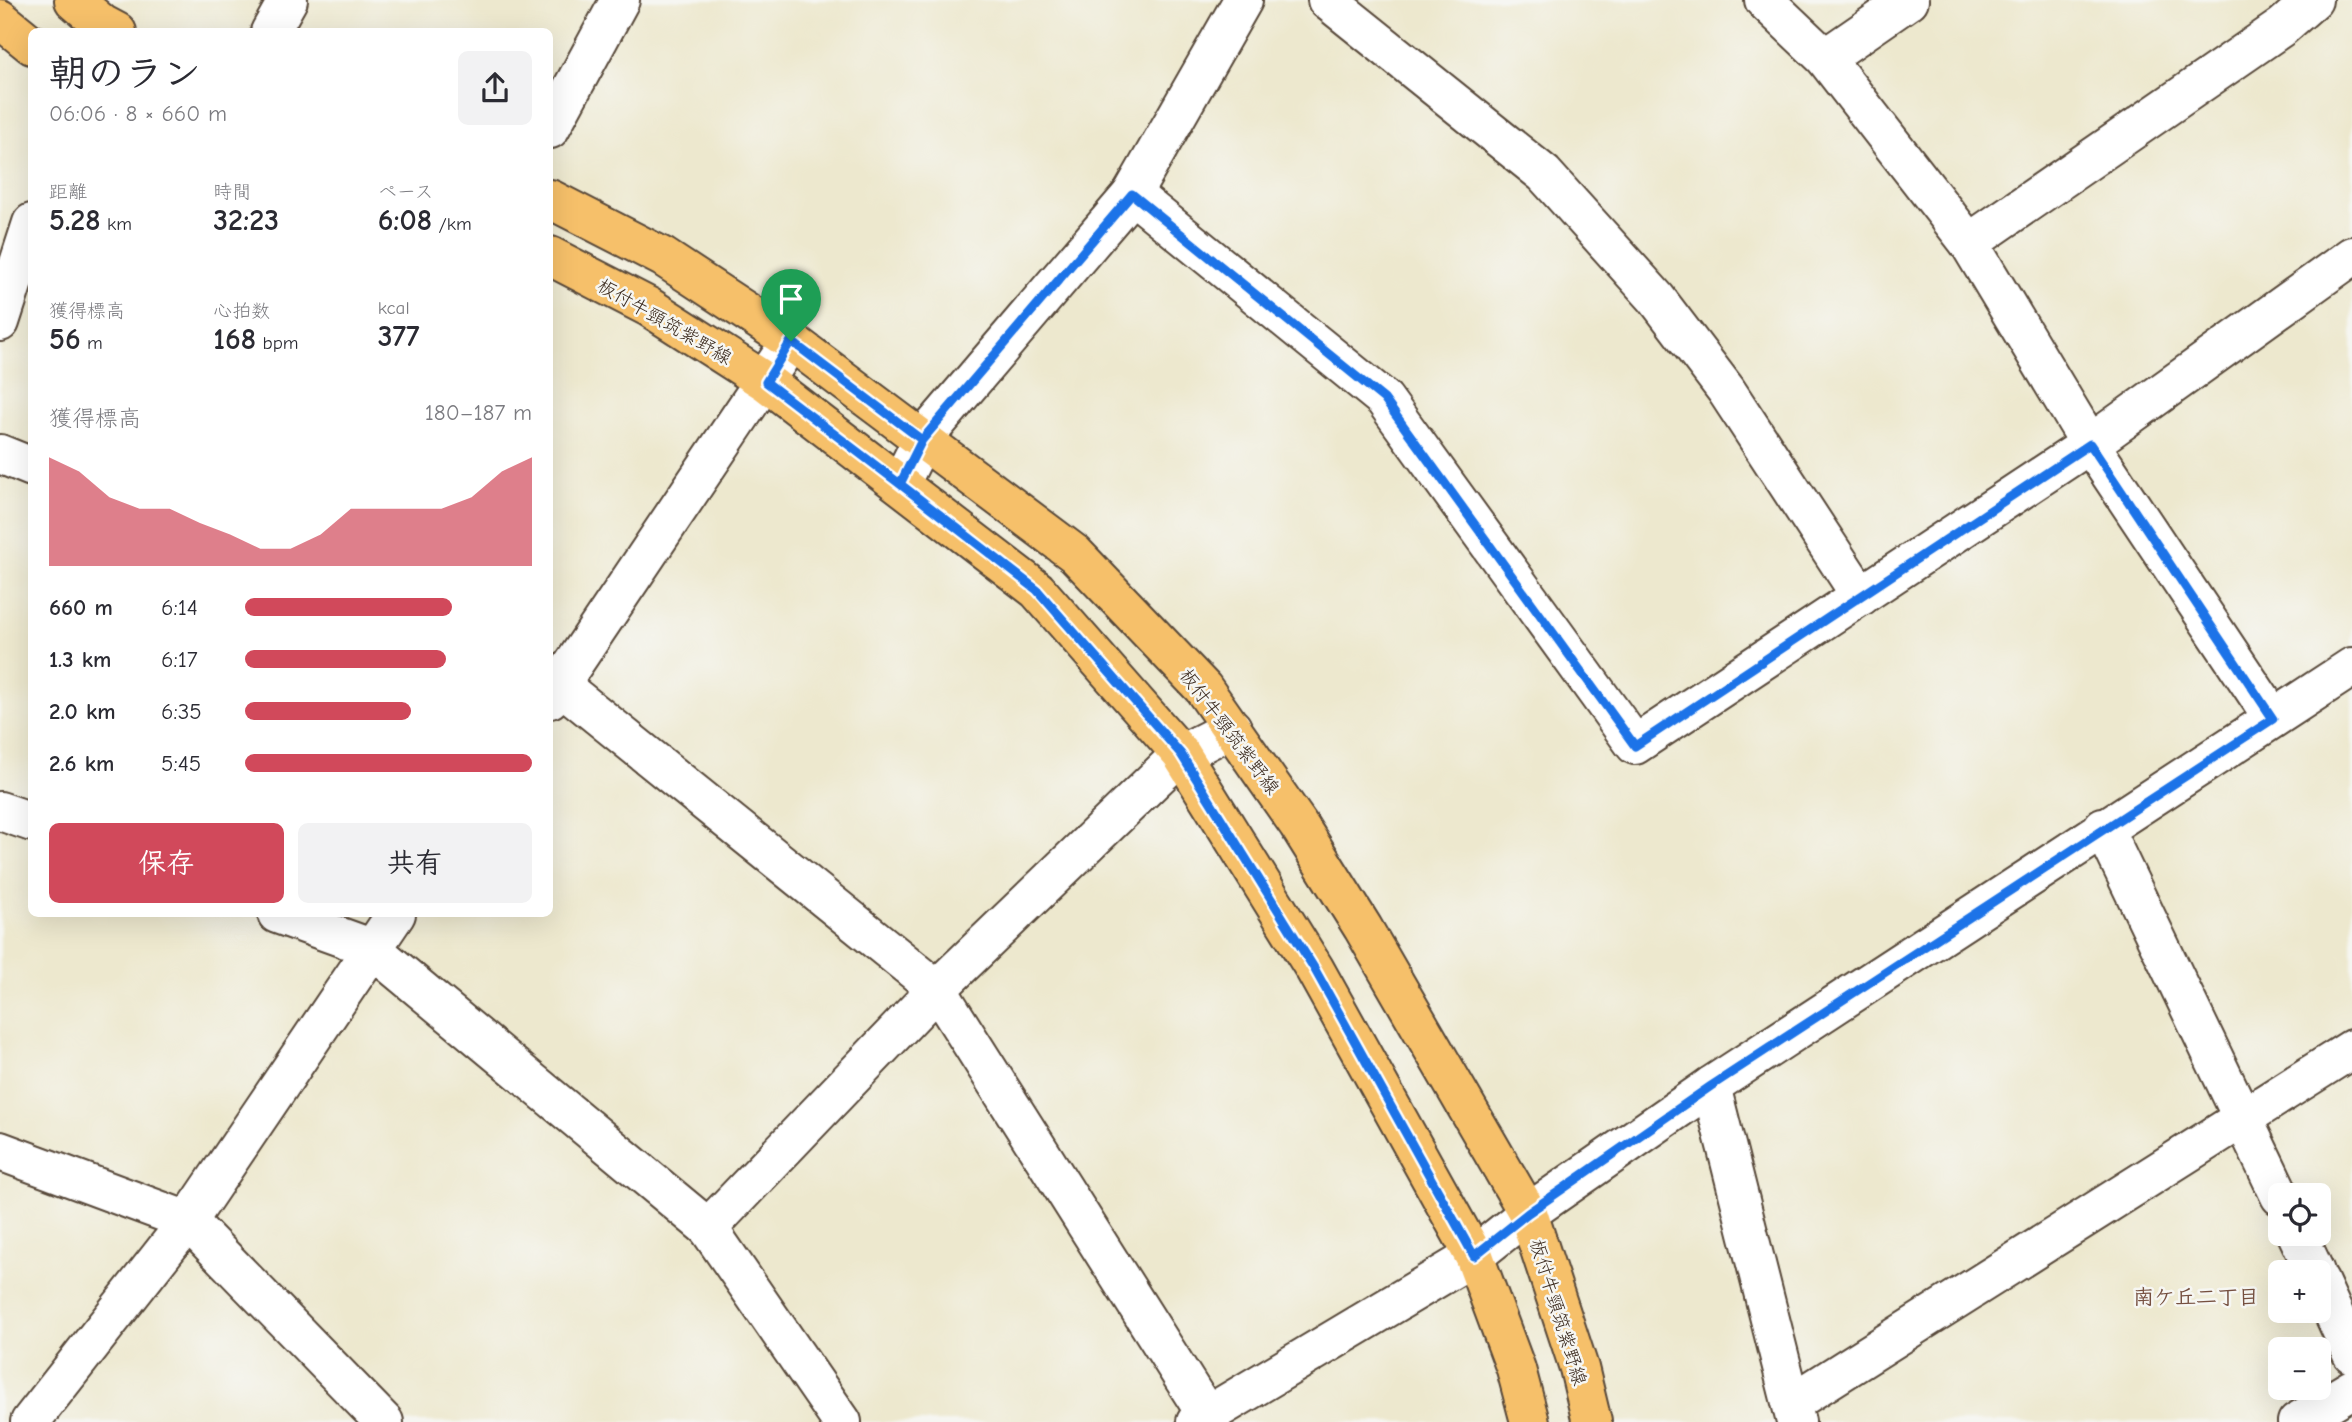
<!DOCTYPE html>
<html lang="ja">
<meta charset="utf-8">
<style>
body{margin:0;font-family:"Comic Neue","Klee One",sans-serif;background:#f2f2f3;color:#2b2b33;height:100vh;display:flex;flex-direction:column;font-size:26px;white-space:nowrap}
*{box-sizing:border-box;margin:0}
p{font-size:23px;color:#7c7c81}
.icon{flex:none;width:38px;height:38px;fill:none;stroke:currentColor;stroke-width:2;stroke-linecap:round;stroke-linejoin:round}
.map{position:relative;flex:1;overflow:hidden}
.details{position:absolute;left:28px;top:28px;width:525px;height:889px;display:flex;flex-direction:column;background:#fff;border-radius:10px;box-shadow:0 7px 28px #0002}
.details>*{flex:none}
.tools{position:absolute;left:2268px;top:1183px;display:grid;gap:14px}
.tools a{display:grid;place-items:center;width:63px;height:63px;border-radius:10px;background:#fff;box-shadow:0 7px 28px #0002;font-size:35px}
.pin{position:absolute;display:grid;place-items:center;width:60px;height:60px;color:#fff;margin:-72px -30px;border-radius:50% 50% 50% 0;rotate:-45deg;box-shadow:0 0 7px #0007}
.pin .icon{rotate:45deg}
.round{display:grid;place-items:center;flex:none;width:74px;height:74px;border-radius:10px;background:#f2f2f3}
.headline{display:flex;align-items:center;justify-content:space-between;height:119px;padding:0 21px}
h1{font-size:38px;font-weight:800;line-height:52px}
.metrics{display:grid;grid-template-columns:repeat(3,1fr);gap:10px;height:119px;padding:7px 21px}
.metrics div{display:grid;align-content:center}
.metrics b{font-size:30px;font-weight:800}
.metrics small{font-size:19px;font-weight:400}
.metrics p{font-size:19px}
.chart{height:196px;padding:14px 21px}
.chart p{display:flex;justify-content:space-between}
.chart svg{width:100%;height:126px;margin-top:7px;fill:#d1495b;opacity:.7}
.button{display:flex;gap:14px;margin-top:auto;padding:14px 21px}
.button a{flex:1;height:80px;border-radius:10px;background:#d1495b;color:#fff;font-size:28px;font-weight:800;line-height:80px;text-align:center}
.button a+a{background:#f2f2f3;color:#2b2b33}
ul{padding:0 21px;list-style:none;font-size:23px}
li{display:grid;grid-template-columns:112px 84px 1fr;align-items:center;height:52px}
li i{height:18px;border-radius:9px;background:#d1495b}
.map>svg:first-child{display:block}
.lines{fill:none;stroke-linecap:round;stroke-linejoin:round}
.minor-casing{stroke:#564638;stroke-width:42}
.major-casing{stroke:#564638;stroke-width:42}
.minor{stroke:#fff;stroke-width:38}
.major{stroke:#f6c06b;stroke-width:38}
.route-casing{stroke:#fff;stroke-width:14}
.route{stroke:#1a73e8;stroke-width:9}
.labels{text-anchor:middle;stroke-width:5;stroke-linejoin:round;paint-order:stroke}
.street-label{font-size:19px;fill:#3b2a1e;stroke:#f6f6f2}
.neighbourhood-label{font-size:21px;font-weight:bold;fill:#765040;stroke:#f6f6f2}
</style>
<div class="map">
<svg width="2352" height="1422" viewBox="0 0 2352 1422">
<rect width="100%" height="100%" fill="#f6f6f2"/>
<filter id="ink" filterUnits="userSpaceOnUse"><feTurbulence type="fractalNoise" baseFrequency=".0143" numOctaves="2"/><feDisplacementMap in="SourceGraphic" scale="14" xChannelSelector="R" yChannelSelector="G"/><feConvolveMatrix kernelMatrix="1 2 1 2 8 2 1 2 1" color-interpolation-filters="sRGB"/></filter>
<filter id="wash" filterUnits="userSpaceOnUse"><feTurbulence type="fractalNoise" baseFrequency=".00686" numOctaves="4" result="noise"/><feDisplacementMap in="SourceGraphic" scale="28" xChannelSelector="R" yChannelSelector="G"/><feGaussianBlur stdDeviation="1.57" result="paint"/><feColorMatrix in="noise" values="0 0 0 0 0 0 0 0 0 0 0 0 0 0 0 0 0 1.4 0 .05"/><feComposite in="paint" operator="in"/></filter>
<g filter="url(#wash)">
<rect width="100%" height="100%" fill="#ede8ce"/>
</g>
<g filter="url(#ink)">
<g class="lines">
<g class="minor-casing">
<g id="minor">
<path d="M1327,0L1544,174L1656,298L1726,390L1861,596"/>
<path d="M1764,0L1825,58L1969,243L2090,444L2273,718"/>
<path d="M270,32L288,0"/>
<path d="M1825,58L1909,0"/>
<path d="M550,129L620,0"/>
<path d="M1132,194L1384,399L1635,745L2090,444L2352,256"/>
<path d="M1969,243L2282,27L2313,0"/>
<path d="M0,322L32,223"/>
<path d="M0,454L32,467"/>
<path d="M900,484L922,440L1132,194L1243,0"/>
<path d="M550,681L560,685L937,989L1211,1422"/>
<path d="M550,699L791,341"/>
<path d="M0,811L32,822"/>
<path d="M2103,827L2280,1196"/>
<path d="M277,914L371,948L708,1228L842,1422"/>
<path d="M1711,1086L1796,1422"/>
<path d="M0,1151L188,1221L384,1422"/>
<path d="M708,1228L937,989L1181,754L1232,728"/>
<path d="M2297,1234L2315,1272"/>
<path d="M2319,1281L2352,1354"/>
<path d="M1792,1403L2352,1049"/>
<path d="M30,1422L188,1221L396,914"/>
<path d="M1196,1422L1474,1256L1528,1213L1711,1086L2352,667"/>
<path d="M2297,1422L2352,1389"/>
</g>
</g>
<g class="major-casing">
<g id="major">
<path d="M74,0L102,24L117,32"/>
<path d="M0,19L32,45"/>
<path d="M550,199L663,257L791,341L1075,554L1203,688L1298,824L1363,928L1528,1213L1579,1368L1592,1422"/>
<path d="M550,256L649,307L766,382L1037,590L1181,754L1314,968L1474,1256L1516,1369L1530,1422"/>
</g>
</g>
<use href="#minor" class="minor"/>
<use href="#major" class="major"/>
</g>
</g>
<g class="lines" filter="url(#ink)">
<g class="route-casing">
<path id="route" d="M791,341L922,440L900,484L1037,590L1181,754L1314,968L1474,1256L1528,1213L1711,1086L2273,719L2090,444L1635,746L1384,399L1132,194L922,440L900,484L766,382L791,341"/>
</g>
<use href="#route" class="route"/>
</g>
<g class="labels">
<g class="street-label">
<text transform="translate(665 321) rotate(30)" y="7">板付牛頸筑紫野線</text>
<text transform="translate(1230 731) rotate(53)" y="7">板付牛頸筑紫野線</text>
<text transform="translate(1559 1312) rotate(73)" y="7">板付牛頸筑紫野線</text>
</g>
<g class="neighbourhood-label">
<text x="2196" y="1304">南ケ丘二丁目</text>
</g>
</g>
</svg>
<div class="tools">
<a><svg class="icon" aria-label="locate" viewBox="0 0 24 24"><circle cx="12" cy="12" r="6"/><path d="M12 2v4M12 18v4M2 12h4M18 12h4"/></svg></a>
<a>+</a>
<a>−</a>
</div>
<div class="pin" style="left:791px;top:341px;background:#1e9e55"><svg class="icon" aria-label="arrive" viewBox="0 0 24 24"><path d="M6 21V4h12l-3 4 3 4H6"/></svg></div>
<section class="details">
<div class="headline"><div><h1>朝のラン</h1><p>06:06 · 8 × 660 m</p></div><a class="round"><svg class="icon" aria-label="share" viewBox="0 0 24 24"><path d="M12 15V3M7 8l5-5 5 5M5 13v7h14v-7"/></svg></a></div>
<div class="metrics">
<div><p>距離</p><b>5.28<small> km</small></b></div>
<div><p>時間</p><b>32:23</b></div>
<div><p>ペース</p><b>6:08<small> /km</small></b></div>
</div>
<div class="metrics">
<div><p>獲得標高</p><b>56<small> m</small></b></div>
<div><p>心拍数</p><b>168<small> bpm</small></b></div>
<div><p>kcal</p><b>377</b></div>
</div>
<div class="chart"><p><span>獲得標高</span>180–187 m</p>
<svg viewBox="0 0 160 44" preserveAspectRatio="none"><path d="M0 44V6L10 11L20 20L30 24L40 24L50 29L60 33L70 38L80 38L90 33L100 24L110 24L120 24L130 24L140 20L150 11L160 6V44z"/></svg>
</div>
<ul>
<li><b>660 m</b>6:14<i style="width:72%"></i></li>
<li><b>1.3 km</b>6:17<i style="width:70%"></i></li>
<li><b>2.0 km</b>6:35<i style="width:58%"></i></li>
<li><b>2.6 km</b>5:45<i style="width:100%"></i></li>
</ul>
<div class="button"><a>保存</a><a>共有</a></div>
</section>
</div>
